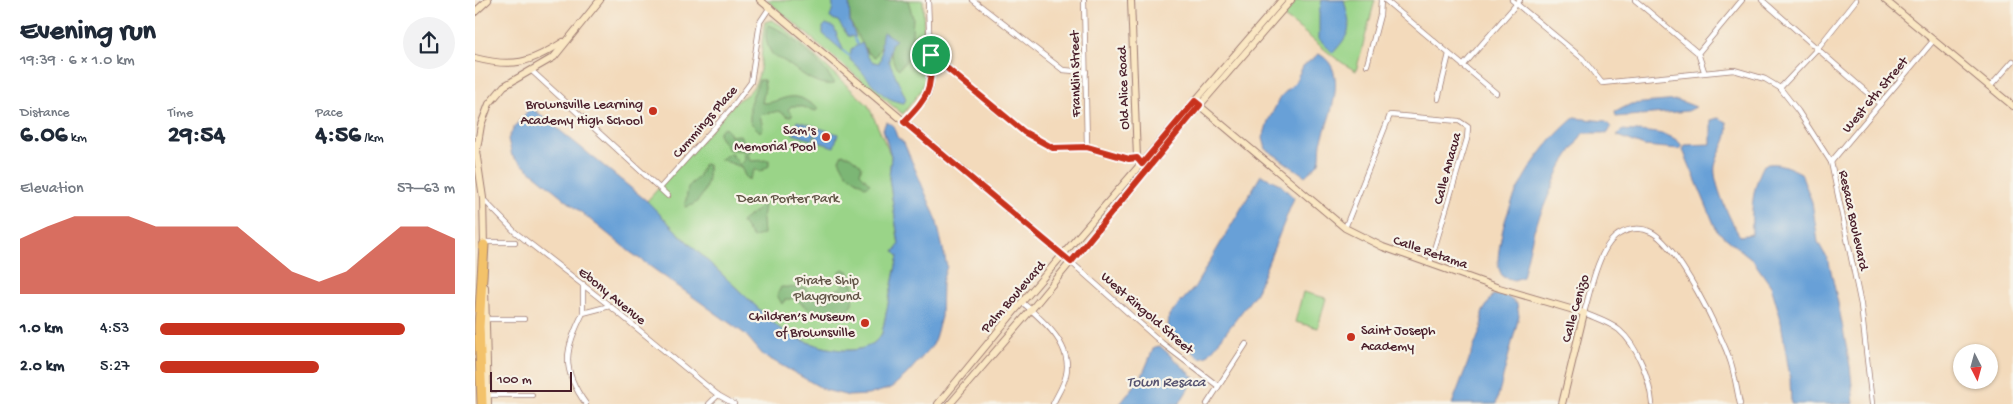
<!DOCTYPE html>
<meta charset="utf-8">
<style>
body{margin:0;font-family:"Gochi Hand",sans-serif;background:#f2f2f3;color:#1f2937;height:100vh;display:flex;flex-direction:column;font-size:19px;white-space:nowrap}
*{box-sizing:border-box;margin:0}
p{font-size:16px;color:#747a83}
.icon{flex:none;width:28px;height:28px;fill:none;stroke:currentColor;stroke-width:2;stroke-linecap:round;stroke-linejoin:round}
.map{position:relative;flex:1;overflow:hidden}
.panel{display:flex;flex-direction:column;background:#fff;width:475px}
.panel>*{flex:none}
.needle{width:32px;rotate:174deg}
.controls{position:absolute;left:1478px;top:344px;display:grid;gap:10px}
.controls a{display:grid;place-items:center;width:45px;height:45px;border-radius:50%;background:#fff;box-shadow:0 1px 4px #0004;font-size:25px}
.scale{position:absolute;left:15px;bottom:12px;width:82px;box-sizing:border-box;padding-left:5px;border:2px solid #4a1f2b;border-top:0;font-size:14px;line-height:18px;white-space:nowrap;color:#4a1f2b;-webkit-text-stroke:4px #f7f3e8;paint-order:stroke}
.pin{position:absolute;display:grid;place-items:center;width:42px;height:42px;color:#fff;margin:-21px;border:2px solid #fff;border-radius:50%;box-shadow:0 1px 5px #0007}
.round{display:grid;place-items:center;flex:none;width:52px;height:52px;border-radius:26px;background:#f2f2f3}
.head{display:flex;align-items:center;justify-content:space-between;height:85px;padding:0 20px}
h1{font-size:28px;font-weight:800;line-height:38px}
.metrics{display:grid;grid-template-columns:repeat(3,1fr);gap:8px;height:85px;padding:5px 20px}
.metrics div{display:grid;align-content:center}
.metrics b{font-size:25px;font-weight:800}
.metrics small{font-size:14px;font-weight:400}
.metrics p{font-size:14px}
.chart{height:140px;padding:10px 20px}
.chart p{display:flex;justify-content:space-between}
.chart svg{width:100%;height:90px;margin-top:5px;fill:#c8321e;opacity:.7}
ul{padding:0 20px;list-style:none;font-size:16px}
li{display:grid;grid-template-columns:80px 60px 1fr;align-items:center;height:38px}
li i{height:12px;border-radius:6px;background:#c8321e}
main{display:flex;flex:1;min-height:0}
.map>svg:first-child{display:block}
.green{fill:#9ad488;stroke:#727a5a}
.forest{fill:#7bb674;stroke:#626a50}
.water{fill:#68a0d7;stroke:#596081}
.lines{fill:none;stroke-linecap:round;stroke-linejoin:round}
.stream{stroke:#68a0d7;stroke-width:2}
.street-casing{stroke:#9e7c73;stroke-width:6}
.secondary-casing{stroke:#9e7c73;stroke-width:8}
.highway-casing{stroke:#9e7c73;stroke-width:11}
.street{stroke:#fff;stroke-width:4.5}
.secondary{stroke:#fae7c3;stroke-width:6}
.highway{stroke:#f3c26a;stroke-width:9}
.route-casing{stroke:#fff;stroke-width:10}
.route{stroke:#c8321e;stroke-width:6}
.poi-dot{fill:#c8321e;stroke:#f7f3e8;stroke-width:2}
.labels{text-anchor:middle;stroke-width:4.5;stroke-linejoin:round;paint-order:stroke}
.street-label{font-size:14px;fill:#4a1f2b;stroke:#f7f3e8}
.poi-label{font-size:14px;fill:#4a1f2b;stroke:#f7f3e8;text-anchor:end}
.park-label{font-size:14px;fill:#625547;stroke:#f7f3e8}
.water-label{font-size:15px;font-style:italic;fill:#565370;stroke:#f7f3e8}
</style>
<main>
<section class="panel">
<div class="head"><div><h1>Evening run</h1><p>19:39 · 6 × 1.0 km</p></div><a class="round"><svg class="icon" aria-label="share" viewBox="0 0 24 24"><path d="M12 15V3M7 8l5-5 5 5M5 13v7h14v-7"/></svg></a></div>
<div class="metrics">
<div><p>Distance</p><b>6.06<small> km</small></b></div>
<div><p>Time</p><b>29:54</b></div>
<div><p>Pace</p><b>4:56<small> /km</small></b></div>
</div>
<div class="chart"><p><span>Elevation</span>57–63 m</p>
<svg viewBox="0 0 160 44" preserveAspectRatio="none"><path d="M0 44V17L10 11L20 6L30 6L40 6L50 11L60 11L70 11L80 11L90 22L100 33L110 38L120 33L130 22L140 11L150 11L160 17V44z"/></svg>
</div>
<ul>
<li><b>1.0 km</b>4:53<i style="width:83%"></i></li>
<li><b>2.0 km</b>5:27<i style="width:54%"></i></li>
</ul>
</section>
<div class="map">
<svg width="1538" height="404" viewBox="0 0 1538 404">
<rect width="100%" height="100%" fill="#f7f3e8"/>
<filter id="ink" filterUnits="userSpaceOnUse"><feTurbulence type="fractalNoise" baseFrequency=".02" numOctaves="2"/><feDisplacementMap in="SourceGraphic" scale="10" xChannelSelector="R" yChannelSelector="G"/><feConvolveMatrix kernelMatrix="1 2 1 2 8 2 1 2 1" color-interpolation-filters="sRGB"/></filter>
<filter id="wash" filterUnits="userSpaceOnUse"><feTurbulence type="fractalNoise" baseFrequency=".0096" numOctaves="4" result="noise"/><feDisplacementMap in="SourceGraphic" scale="20" xChannelSelector="R" yChannelSelector="G"/><feGaussianBlur stdDeviation="1.12" result="paint"/><feColorMatrix in="noise" values="0 0 0 0 0 0 0 0 0 0 0 0 0 0 0 0 0 1.4 0 .05"/><feComposite in="paint" operator="in"/></filter>
<g filter="url(#wash)">
<rect width="100%" height="100%" fill="#f3dabb"/>
<g class="green">
<path d="M292,0H448L450,79L447,89L428,114L395,88Z"/>
<path d="M822,0H900L881,71C854,57 834,34 809,17Z"/>
<path d="M297,20L307,26L393,105L416,156L414,178L424,245L423,256L407,333C390,366 327,344 304,328L204,234L172,201L263,100C294,85 283,50 290,22Z"/>
<path d="M828,292L851,298L843,328L820,322Z"/>
</g>
<g class="forest">
<path d="M374,0H433L438,18L436,49L434,57L424,69L420,66L411,39L400,57L393,53L375,22Z"/>
<path d="M293,25C309,28 353,68 359,84C340,87 323,70 309,61C304,58 298,57 296,52C291,44 289,34 293,25Z"/>
<path d="M284,80H289L290,87L287,103C301,104 312,93 326,98C331,100 337,105 343,108L341,111L325,106H316L313,110L318,115L314,117L304,111L285,115L288,128L285,132L275,122V103Z"/>
<path d="M249,127L253,130L255,136L265,135L269,143L277,148L273,155L275,161L294,160V166L285,172L280,169L274,180L270,176L266,167L245,159L256,153L265,165L270,160L269,151L253,149C250,142 243,140 244,131Z"/>
<path d="M367,154L375,156L387,166L385,173L395,184L391,187L371,173L364,160Z"/>
<path d="M229,164L233,165C235,182 228,205 210,207L213,187L223,177Z"/>
<path d="M284,199L289,203L287,220L288,234L278,238L266,222C273,216 279,214 285,206Z"/>
<path d="M368,269L373,271C382,288 382,307 364,318L339,313L319,298L310,300L307,304L302,295L306,287L330,288L342,301L353,302L354,296L352,293L366,288L368,282L364,272Z"/>
</g>
<g class="water">
<path d="M357,0H374L375,22L381,37L373,36L363,21L355,18L358,7Z"/>
<path d="M847,0H869C876,27 878,31 858,53L844,39V13Z"/>
<path d="M351,24L359,27L369,52L348,34V27Z"/>
<path d="M408,32L421,40L416,44L414,61L431,99L429,103C403,100 393,74 375,60L376,49L387,43C393,53 391,62 404,63C409,52 404,42 408,32Z"/>
<path d="M844,54C876,71 853,118 846,143C845,149 846,157 844,162C841,167 834,172 830,176L791,149L788,138L793,121L806,96L819,84L828,66Z"/>
<path d="M1203,100L1221,107L1213,111L1141,117L1140,112L1156,104Z"/>
<path d="M56,107L172,201L204,234L304,328C327,344 390,366 407,333L423,256L419,252L424,245L414,178L416,156L408,129L411,122L418,125L422,137L429,143L461,218L468,249L472,266L467,282L466,317L458,345L431,375L416,388L393,395L374,396L350,390L288,355L270,334L155,252L37,156L33,139L40,126Z"/>
<path d="M1099,118L1130,121L1136,127L1133,133H1108L1085,168L1059,230L1048,277L1039,280L1028,277C1021,267 1023,256 1025,244C1032,196 1062,149 1099,118Z"/>
<path d="M1243,118L1252,122C1256,140 1243,150 1240,166C1237,181 1256,223 1265,236L1277,234C1276,210 1277,187 1289,165C1302,161 1314,167 1326,173L1337,202L1343,242L1354,262L1363,303L1375,366L1379,404H1316L1315,378L1305,316L1296,286L1277,259L1242,231L1208,150L1210,145L1236,144V120Z"/>
<path d="M322,121L342,127L337,140L318,134Z"/>
<path d="M344,128L363,134L359,147L340,141Z"/>
<path d="M1148,130C1164,132 1198,130 1207,146L1204,149L1169,146L1141,135Z"/>
<path d="M786,175L805,184L819,198L781,293L739,348L732,356L725,358L698,336L693,326L694,315L719,288Z"/>
<path d="M1018,295L1031,296L1042,304L1044,316L1021,404H977L1007,326V313Z"/>
<path d="M685,346L720,378L704,404H645L667,376L679,347Z"/>
</g>
<g class="lines">
<g class="stream">
<path d="M379,38L382,44"/>
<path d="M368,51L376,57"/>
</g>
</g>
</g>
<g filter="url(#ink)">
<g class="lines">
<g class="street-casing">
<g id="street">
<path d="M498,0L588,70L611,72"/>
<path d="M609,0L612,147"/>
<path d="M910,0L1021,93"/>
<path d="M1037,0L1107,58L1127,83L1259,70L1290,79L1305,88L1323,111L1356,162L1386,305L1397,404"/>
<path d="M1160,0L1223,53"/>
<path d="M1287,0L1405,104"/>
<path d="M456,55L549,132L578,148L612,147L654,159L662,158"/>
<path d="M892,65L905,15L906,0"/>
<path d="M988,66L1045,0"/>
<path d="M57,71L193,196"/>
<path d="M1229,71L1223,53L1267,0"/>
<path d="M1515,87L1538,61"/>
<path d="M1305,88L1342,49L1381,0"/>
<path d="M963,99L974,54"/>
<path d="M429,122L452,97L456,84L453,0"/>
<path d="M1356,162L1458,41"/>
<path d="M185,188L256,109L276,82L285,22L295,7"/>
<path d="M9,200L40,232L135,306L243,395L259,404"/>
<path d="M870,228L915,115L984,121L993,127L992,139L955,263"/>
<path d="M9,242H40"/>
<path d="M596,262L687,343L743,386"/>
<path d="M108,284V313"/>
<path d="M547,302C567,320 598,344 591,375C589,385 582,395 578,404"/>
<path d="M11,319H49"/>
<path d="M12,395H57"/>
<path d="M111,404C85,368 90,350 108,313L135,306"/>
<path d="M234,404L243,395"/>
<path d="M732,404L771,344"/>
<path d="M1177,404C1175,380 1163,346 1144,330C1134,322 1120,318 1109,313C1115,292 1123,251 1140,237C1150,229 1164,226 1176,232C1202,244 1247,335 1256,363C1260,376 1262,391 1265,404"/>
</g>
</g>
<g class="secondary-casing">
<g id="secondary">
<path d="M285,0L596,262"/>
<path d="M656,0L662,158L669,165"/>
<path d="M1410,0L1538,106"/>
<path d="M0,12L13,0"/>
<path d="M0,58C38,68 55,63 88,42"/>
<path d="M719,101L870,228L908,247L1024,288L1109,313L1087,404"/>
<path d="M0,144L8,198L9,247"/>
<path d="M2,149L6,125L14,104L29,86L79,57L125,0"/>
<path d="M10,287L13,404"/>
<path d="M463,404L547,302L807,0"/>
<path d="M475,404L556,310L725,105L816,0"/>
</g>
</g>
<g class="highway-casing">
<path id="highway" d="M7,404L4,327L9,245"/>
</g>
<use href="#street" class="street"/>
<use href="#secondary" class="secondary"/>
<use href="#highway" class="highway"/>
</g>
</g>
<g class="lines" filter="url(#ink)">
<g class="route-casing">
<path id="route" d="M456,55L549,132L578,148L612,147L654,159L662,158L667,164L720,101L725,105L596,262L429,122C454,95 456,93 456,55Z"/>
</g>
<use href="#route" class="route"/>
</g>
<g class="poi-dot">
<circle cx="178" cy="111" r="5"/>
<circle cx="351" cy="137" r="5"/>
<circle cx="390" cy="323" r="5"/>
<circle cx="876" cy="337" r="5"/>
</g>
<g class="labels">
<g class="street-label">
<text transform="translate(599 74) rotate(-91)" y="5">Franklin Street</text>
<text transform="translate(647 88) rotate(-92)" y="5">Old Alice Road</text>
<text transform="translate(1399 94) rotate(-50)" y="5">West 6th Street</text>
<text transform="translate(229 121) rotate(-49)" y="5">Cummings Place</text>
<text transform="translate(971 168) rotate(-75)" y="5">Calle Anacua</text>
<text transform="translate(1380 220) rotate(78)" y="5">Resaca Boulevard</text>
<text transform="translate(956 251) rotate(19)" y="5">Calle Retama</text>
<text transform="translate(138 295) rotate(39)" y="5">Ebony Avenue</text>
<text transform="translate(537 296) rotate(-49)" y="5">Palm Boulevard</text>
<text transform="translate(1099 308) rotate(-74)" y="5">Calle Cenizo</text>
<text transform="translate(673 312) rotate(41)" y="5">West Ringold Street</text>
</g>
<g class="poi-label">
<text x="168" y="108">Brownsville Learning<tspan x="168" dy="16">Academy High School</tspan></text>
<text x="341" y="134">Sam's<tspan x="341" dy="16">Memorial Pool</tspan></text>
<text x="380" y="320">Children’s Museum<tspan x="380" dy="16">of Brownsville</tspan></text>
<text x="886" y="334" text-anchor="start">Saint Joseph<tspan x="886" dy="16">Academy</tspan></text>
</g>
<g class="park-label">
<text x="313" y="202">Dean Porter Park</text>
<text x="352" y="284">Pirate Ship<tspan x="352" dy="16">Playground</tspan></text>
</g>
<g class="water-label">
<text x="691" y="386">Town Resaca</text>
</g>
</g>
</svg>
<div class="controls">
<a><svg class="needle" viewBox="-14 -14 28 28"><path d="M0-13l5 13h-10z" fill="#e53935"/><path d="M0 13l5-13h-10z" fill="#747a83"/></svg></a>
</div>
<div class="scale">100 m</div>
<div class="pin" style="left:456px;top:55px;background:#1e9e55"><svg class="icon" aria-label="arrive" viewBox="0 0 24 24"><path d="M6 21V4h12l-3 4 3 4H6"/></svg></div>
</div>
</main>
